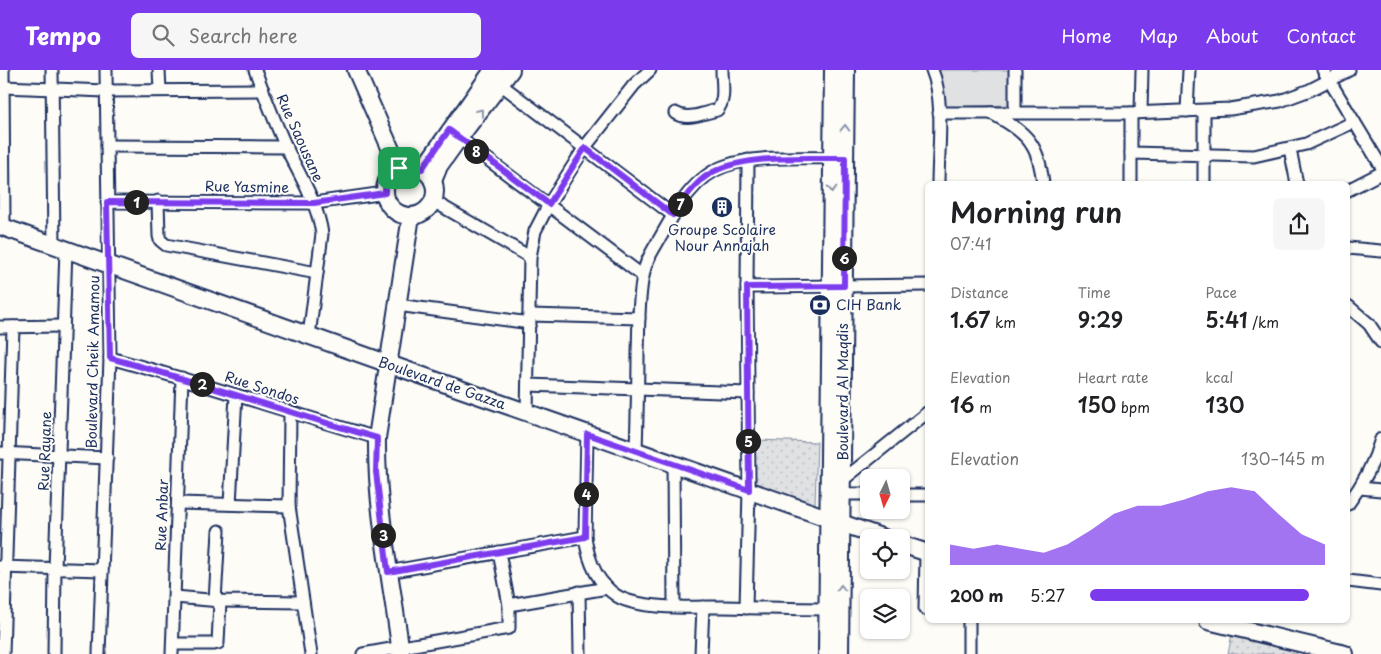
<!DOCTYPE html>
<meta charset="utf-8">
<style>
body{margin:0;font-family:"Playpen Sans",sans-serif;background:#f6f6f6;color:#202124;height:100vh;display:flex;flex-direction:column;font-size:19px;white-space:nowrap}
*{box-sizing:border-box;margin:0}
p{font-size:16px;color:#757577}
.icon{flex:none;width:28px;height:28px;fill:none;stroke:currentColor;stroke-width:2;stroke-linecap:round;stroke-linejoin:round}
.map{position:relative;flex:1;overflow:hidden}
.sheet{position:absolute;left:925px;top:111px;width:425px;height:442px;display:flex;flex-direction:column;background:#fff;border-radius:8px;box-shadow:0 1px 4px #0004}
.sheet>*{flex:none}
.needle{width:32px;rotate:185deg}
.tools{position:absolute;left:860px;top:399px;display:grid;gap:10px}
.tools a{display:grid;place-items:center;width:50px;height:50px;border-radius:8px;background:#fff;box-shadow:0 1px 4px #0004;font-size:25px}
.pin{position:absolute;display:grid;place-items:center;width:42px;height:42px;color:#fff;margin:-21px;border-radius:10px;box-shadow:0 2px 8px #0006}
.km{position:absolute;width:25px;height:25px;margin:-12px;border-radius:50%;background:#222;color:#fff;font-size:14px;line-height:25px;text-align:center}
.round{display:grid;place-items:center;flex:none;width:52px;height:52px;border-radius:8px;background:#f6f6f6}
.headline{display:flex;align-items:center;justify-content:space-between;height:85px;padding:0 25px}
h1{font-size:28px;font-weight:600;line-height:38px}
.stats{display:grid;grid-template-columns:repeat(3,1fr);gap:8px;height:85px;padding:5px 25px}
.stats div{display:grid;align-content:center}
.stats b{font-size:21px;font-weight:600}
.stats small{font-size:14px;font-weight:400}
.stats p{font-size:14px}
.chart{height:140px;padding:10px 25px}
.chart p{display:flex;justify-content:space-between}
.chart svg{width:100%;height:90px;margin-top:5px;fill:#7c3aed;opacity:.7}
ul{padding:0 25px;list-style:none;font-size:16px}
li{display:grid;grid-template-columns:80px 60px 1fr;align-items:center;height:38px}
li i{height:12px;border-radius:6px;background:#7c3aed}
header{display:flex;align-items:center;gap:30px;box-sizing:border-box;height:70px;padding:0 25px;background:#7c3aed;color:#fff}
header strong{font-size:24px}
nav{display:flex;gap:28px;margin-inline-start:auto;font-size:18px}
.search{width:350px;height:45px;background:#f6f6f6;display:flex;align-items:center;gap:12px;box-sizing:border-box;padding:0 18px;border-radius:8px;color:#757577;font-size:19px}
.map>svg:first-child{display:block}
.park{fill:url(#park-dots);stroke:#7e88a0}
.pitch{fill:#e0e1e3;stroke:#7e88a0}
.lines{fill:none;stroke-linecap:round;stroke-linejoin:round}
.street-casing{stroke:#1b2f5e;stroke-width:15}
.secondary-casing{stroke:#1b2f5e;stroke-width:20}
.street{stroke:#fdfcf7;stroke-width:11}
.secondary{stroke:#fdfcf7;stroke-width:16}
.oneway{stroke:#8c96aa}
.route-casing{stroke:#fff;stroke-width:10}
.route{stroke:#7c3aed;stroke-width:6}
.labels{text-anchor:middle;stroke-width:4;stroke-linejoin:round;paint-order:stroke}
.street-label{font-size:14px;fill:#1b2f5e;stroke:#fdfcf7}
.poi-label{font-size:14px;fill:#1b2f5e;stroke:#fdfcf7}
</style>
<header>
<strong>Tempo</strong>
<div class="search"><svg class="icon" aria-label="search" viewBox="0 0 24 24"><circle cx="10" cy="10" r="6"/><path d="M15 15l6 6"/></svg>Search here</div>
<nav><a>Home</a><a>Map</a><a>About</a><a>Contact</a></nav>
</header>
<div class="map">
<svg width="1381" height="584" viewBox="0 0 1381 584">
<defs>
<pattern id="park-dots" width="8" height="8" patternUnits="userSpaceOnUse" patternTransform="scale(1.25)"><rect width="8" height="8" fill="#e0e1e3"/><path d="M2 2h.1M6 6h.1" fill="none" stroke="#c0c1c5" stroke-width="1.8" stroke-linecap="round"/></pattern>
</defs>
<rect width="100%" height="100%" fill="#fdfcf7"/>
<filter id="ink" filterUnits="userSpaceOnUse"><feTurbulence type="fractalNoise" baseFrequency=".02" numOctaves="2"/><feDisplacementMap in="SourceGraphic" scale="10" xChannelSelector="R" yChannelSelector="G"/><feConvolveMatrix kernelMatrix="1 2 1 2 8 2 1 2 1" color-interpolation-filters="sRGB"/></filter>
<g filter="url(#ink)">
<g class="park">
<path d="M755,370L817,372L815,436L756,415Z"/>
<path d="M1232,564L1282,574L1297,583V584H1228Z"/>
</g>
<path class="pitch" d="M937,0H1009L1010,35L946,37Z"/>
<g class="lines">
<g class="street-casing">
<g id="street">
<path d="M3,0L4,157"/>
<path d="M52,0L54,175"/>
<path d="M159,0L160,20"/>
<path d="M255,0C265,26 275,53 287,79C300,106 318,134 322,164L309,266"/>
<path d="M932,0C945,31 938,80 938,114"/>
<path d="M1015,0V42"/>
<path d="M1323,0L1381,96"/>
<path d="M495,10L673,145"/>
<path d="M3,17L106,21L263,20"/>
<path d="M1187,41L1189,0"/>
<path d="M1204,41V114"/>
<path d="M1141,42L1142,0"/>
<path d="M675,43C688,51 703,43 717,40C726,31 722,12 722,0"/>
<path d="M939,43H1131L1230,39L1280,31L1310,20L1349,0"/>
<path d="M991,43C1026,62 1039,73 1043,114"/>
<path d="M1131,43V114"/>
<path d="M454,64L643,206"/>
<path d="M107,76L287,77"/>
<path d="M1290,79L1297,114"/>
<path d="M1131,83L1254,86L1306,74L1354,52"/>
<path d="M1348,120L1381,103"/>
<path d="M158,131L159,166L160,170L166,175L317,203"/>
<path d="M433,131L530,187"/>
<path d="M107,132L314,133L385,123"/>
<path d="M1348,178L1381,181"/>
<path d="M747,217L928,215"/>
<path d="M397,235L530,253"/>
<path d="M1348,236L1369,254L1381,272"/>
<path d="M530,245L639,248"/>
<path d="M0,257L63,256"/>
<path d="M110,288C199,312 287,342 377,368"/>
<path d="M528,315L748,323"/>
<path d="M290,343L289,436L311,584"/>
<path d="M527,343L530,187L535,161L549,134L585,77L634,15L650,0"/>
<path d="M587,364L585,467C588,489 597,513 617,526C640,540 695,537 723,537C760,538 797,539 835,539"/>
<path d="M636,381C637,348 638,315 638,282C639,257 638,230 643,206C645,192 653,180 660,168C676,140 693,107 725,96C756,85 805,88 839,88"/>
<path d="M0,383L107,388"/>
<path d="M673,394L674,536"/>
<path d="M839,413L928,342"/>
<path d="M1360,418L1381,420"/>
<path d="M842,424H869"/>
<path d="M901,425H928"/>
<path d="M178,433L289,436"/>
<path d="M230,434L236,325"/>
<path d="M1348,434C1363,414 1374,394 1381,369"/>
<path d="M0,497L102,500"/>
<path d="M388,502L585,467"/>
<path d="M1348,511L1381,515"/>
<path d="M579,522L580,584"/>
<path d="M175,527L220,531L303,532"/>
<path d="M215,531L219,461"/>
<path d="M509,535L607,518"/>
<path d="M746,538L749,420L747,217L748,90"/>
<path d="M925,539L926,483"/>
<path d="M969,551V584"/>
<path d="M173,574H214L218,573L220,531"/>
<path d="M3,584L13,257"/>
<path d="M54,584L55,499L66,179"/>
<path d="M99,584L110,288L106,0"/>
<path d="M172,584L182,308"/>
<path d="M363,584L509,558V535L499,482"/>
<path d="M701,584L703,537"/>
</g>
</g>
<g class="secondary-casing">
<g id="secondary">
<path d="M356,0L399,98"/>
<circle cx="410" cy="121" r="25"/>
<path d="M423,99L493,0"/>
<path d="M433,111L439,96L459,68L511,0"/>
<path d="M0,156L389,294L884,468"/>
<path d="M901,474L928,483"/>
<path d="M1208,551L1345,584"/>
<path d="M401,584C392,512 376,441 377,368L411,146"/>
<path d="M827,584L833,0"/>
<path d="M840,584L846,0"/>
</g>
</g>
<use href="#street" class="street"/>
<use href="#secondary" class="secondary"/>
</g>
<defs><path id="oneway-chevron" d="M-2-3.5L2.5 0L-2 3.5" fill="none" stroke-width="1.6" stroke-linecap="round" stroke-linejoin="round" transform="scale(1.25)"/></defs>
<g class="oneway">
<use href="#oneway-chevron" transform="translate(480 42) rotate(-52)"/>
<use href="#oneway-chevron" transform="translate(845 58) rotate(-89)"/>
<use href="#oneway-chevron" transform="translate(832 119) rotate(91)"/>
<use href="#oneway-chevron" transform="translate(841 518) rotate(-90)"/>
</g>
</g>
<g class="lines" filter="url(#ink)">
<g class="route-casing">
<path id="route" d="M449,60L549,134L585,78L673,145C682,131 692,117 705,107C737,83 805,89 845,88L844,216L747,217L749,420L587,364L585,467L388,502L376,402L377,368C287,342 199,312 110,288L107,132L314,133L385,123C384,102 404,91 422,99Z"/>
</g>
<use href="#route" class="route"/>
</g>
<defs>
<g id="building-disc" transform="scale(1.125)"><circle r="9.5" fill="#1b2f5e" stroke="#fdfcf7"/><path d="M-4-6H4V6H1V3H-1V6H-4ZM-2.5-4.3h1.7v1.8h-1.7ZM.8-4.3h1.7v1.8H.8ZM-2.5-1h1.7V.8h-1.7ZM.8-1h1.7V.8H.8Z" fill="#fff"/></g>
<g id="bank-disc" transform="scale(1.125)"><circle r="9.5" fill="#1b2f5e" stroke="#fdfcf7"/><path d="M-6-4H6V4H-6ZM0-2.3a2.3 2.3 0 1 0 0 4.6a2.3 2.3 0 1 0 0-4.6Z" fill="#fff"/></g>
</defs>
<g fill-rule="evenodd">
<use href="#building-disc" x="722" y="137"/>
<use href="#bank-disc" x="820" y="235"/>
</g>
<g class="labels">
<g class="street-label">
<text transform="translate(300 68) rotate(66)" y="5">Rue Saousane</text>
<text transform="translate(247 117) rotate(1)" y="5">Rue Yasmine</text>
<text transform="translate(93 292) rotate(-89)" y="5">Boulevard Cheik Amamou</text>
<text transform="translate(442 313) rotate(19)" y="5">Boulevard de Gazza</text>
<text transform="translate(262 318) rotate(18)" y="5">Rue Sondos</text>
<text transform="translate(843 322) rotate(-90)" y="5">Boulevard Al Maqdis</text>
<text transform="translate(45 381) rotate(-88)" y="5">Rue Rayane</text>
<text transform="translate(162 445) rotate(-88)" y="5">Rue Anbar</text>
</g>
<g class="poi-label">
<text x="722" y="165">Groupe Scolaire<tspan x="722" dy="16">Nour Annajah</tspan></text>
<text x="836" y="240" text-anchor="start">CIH Bank</text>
</g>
</g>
</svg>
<div class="tools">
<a><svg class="needle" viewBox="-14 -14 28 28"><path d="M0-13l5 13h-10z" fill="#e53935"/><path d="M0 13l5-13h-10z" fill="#757577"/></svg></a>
<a><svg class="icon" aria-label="locate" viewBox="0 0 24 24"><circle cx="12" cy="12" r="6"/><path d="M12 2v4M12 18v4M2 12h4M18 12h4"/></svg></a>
<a><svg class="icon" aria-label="layers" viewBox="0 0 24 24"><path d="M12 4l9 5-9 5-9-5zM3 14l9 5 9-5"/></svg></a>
</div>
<div class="pin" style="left:399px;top:98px;background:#1e9e55"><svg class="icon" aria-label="arrive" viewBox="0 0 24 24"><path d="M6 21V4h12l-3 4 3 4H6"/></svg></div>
<b class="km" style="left:136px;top:132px">1</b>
<b class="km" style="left:202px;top:314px">2</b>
<b class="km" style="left:383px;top:465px">3</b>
<b class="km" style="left:586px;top:424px">4</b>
<b class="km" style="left:748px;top:371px">5</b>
<b class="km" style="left:844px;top:188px">6</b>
<b class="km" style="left:680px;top:134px">7</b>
<b class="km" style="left:476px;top:81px">8</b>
<section class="sheet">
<div class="headline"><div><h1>Morning run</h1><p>07:41</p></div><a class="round"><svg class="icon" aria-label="share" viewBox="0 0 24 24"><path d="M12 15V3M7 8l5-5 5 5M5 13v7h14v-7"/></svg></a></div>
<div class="stats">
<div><p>Distance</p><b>1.67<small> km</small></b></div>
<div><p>Time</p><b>9:29</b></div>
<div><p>Pace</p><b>5:41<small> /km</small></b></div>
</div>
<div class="stats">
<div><p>Elevation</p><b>16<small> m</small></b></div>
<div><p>Heart rate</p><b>150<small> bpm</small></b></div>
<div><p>kcal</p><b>130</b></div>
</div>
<div class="chart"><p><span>Elevation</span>130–145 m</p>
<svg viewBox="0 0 160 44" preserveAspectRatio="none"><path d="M0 44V34L10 36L20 34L30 36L40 38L50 34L60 27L70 19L80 15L90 15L100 12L110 8L120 6L130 8L140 19L150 29L160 34V44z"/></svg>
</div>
<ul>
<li><b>200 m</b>5:27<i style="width:93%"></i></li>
</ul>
</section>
</div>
